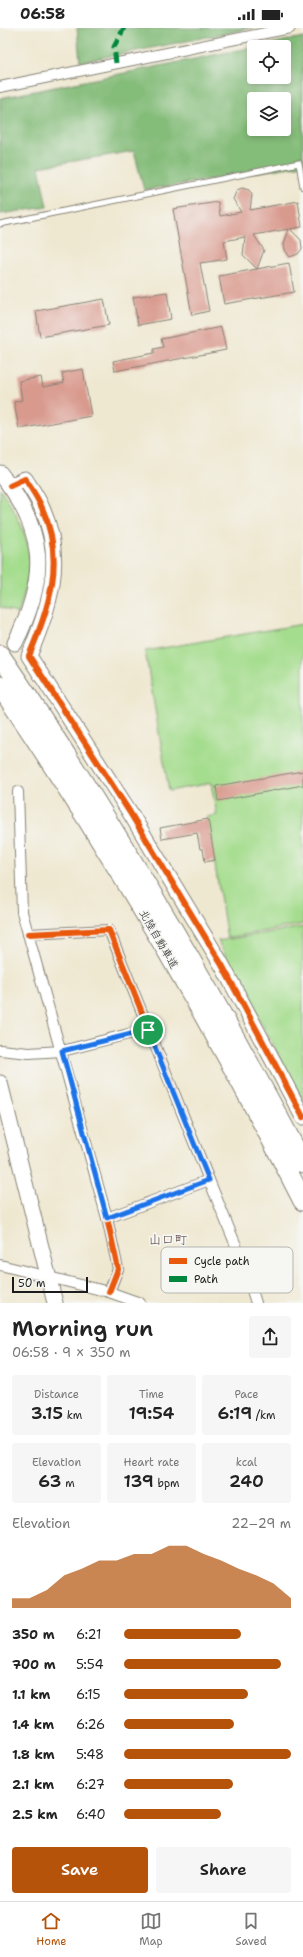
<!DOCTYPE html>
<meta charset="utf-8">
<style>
body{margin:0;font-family:"Shantell Sans","Klee One",sans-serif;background:#f6f6f6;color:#222;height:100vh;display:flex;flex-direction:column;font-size:15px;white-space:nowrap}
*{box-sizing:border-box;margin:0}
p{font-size:13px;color:#767676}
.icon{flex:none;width:22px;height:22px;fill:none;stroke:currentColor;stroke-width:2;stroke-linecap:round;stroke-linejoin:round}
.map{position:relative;height:1275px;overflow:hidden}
.sheet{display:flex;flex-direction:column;background:#fff;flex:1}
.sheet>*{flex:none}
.tools{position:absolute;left:247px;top:12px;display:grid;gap:8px}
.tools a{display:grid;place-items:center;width:44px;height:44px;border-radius:4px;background:#fff;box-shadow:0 2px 6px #0003;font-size:20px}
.scale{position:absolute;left:12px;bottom:10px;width:76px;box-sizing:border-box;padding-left:4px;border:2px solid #1c1c1c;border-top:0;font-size:11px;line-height:14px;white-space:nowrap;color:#1c1c1c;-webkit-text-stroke:3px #f6f6f2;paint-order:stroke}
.pin{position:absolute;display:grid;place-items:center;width:34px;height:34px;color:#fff;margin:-17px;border:2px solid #fff;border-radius:50%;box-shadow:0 1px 4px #0007}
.round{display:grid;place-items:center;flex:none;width:42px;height:42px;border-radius:4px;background:#f6f6f6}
.overview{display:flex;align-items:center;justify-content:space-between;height:68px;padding:0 12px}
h1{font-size:22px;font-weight:600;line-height:30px}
.figures{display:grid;grid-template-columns:repeat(3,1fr);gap:6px;height:68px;padding:4px 12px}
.figures div{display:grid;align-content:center;border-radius:4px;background:#f6f6f6;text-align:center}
.figures b{font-size:17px;font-weight:600}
.figures small{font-size:11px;font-weight:400}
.figures p{font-size:11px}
.chart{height:112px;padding:8px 12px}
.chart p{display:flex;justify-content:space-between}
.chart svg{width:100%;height:72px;margin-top:4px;fill:#b45309;opacity:.7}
.primary-button{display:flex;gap:8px;margin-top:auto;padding:8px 12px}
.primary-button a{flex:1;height:46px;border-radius:4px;background:#b45309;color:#fff;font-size:16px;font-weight:600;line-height:46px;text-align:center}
.primary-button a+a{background:#f6f6f6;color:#222}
ul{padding:0 12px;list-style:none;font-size:13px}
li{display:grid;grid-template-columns:64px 48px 1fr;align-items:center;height:30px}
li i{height:10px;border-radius:5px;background:#b45309}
.status{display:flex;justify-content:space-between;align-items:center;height:28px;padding:0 20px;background:#fff;direction:ltr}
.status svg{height:11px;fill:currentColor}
.dock{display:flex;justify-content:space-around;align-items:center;height:56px;border-top:1px solid #e0e0e0;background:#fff;font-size:11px;color:#767676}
.dock a{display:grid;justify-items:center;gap:2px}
.dock .active{color:#b45309}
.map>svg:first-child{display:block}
.green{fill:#a5dd8e;stroke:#607c55}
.forest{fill:#84bc79;stroke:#506c4a;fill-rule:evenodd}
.building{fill:#d99a8e}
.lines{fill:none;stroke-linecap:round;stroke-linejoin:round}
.lane-casing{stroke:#868276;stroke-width:7}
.street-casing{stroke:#868276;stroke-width:12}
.secondary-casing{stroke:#868276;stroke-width:17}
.highway-casing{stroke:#868276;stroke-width:21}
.lane{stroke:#fff;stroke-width:5}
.street{stroke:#fff;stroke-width:10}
.secondary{stroke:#fff;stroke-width:15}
.highway{stroke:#fff;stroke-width:19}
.quiet{stroke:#00873e;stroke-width:5;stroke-dasharray:10 5;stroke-linecap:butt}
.cycleway-casing{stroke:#f6f6f2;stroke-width:8}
.cycleway{stroke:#e8590c;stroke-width:6}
.route-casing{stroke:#fff;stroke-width:8}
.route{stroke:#1a73e8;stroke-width:5}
.labels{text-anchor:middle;stroke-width:3.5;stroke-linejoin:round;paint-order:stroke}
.street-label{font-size:11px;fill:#1c1c1c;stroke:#f6f6f2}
.quarter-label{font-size:13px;fill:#5e4844;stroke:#f6f6f2}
.key{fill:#f6f6f2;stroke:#b5b5b2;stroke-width:1}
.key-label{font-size:11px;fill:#1c1c1c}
</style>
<div class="status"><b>06:58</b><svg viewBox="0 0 49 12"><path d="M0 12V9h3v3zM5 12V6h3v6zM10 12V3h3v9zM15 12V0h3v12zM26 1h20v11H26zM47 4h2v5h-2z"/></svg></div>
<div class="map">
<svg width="303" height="1275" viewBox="0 0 303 1275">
<rect width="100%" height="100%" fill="#f6f6f2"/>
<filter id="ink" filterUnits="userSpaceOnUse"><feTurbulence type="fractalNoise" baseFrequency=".025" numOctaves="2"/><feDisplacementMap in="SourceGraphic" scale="8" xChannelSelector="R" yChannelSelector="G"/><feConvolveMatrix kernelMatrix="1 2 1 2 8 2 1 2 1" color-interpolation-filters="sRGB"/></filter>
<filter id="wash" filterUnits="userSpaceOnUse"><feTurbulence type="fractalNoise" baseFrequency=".012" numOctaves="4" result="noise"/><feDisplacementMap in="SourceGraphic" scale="16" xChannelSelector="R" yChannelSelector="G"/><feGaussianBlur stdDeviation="0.9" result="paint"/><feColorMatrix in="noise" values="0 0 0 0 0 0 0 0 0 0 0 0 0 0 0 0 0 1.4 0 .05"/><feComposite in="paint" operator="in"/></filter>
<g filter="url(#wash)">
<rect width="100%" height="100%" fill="#efe8d1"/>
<g class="green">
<path d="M0,460C32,509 37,530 18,586L0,579Z"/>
<path d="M303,596V896L227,910L207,789L217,787L211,755L169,763L145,623Z"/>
<path d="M303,899V1074L218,913Z"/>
</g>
<g class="forest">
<path d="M77,0H253L80,34Z"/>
<path d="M303,9V137L144,162L134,123L39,139L47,179L0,186V70L254,19V49H284V19H255ZM254,71H284V101H254Z"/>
</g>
<g id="blocks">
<g class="building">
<path d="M242,160L249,162L252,167L250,182L298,173L302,199L290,201L301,212L302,221L298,226L290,229L285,222L284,216L289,201L254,207L264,222L257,241L243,227L245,209L224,213L227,231L200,235L209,283L192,287L173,181L218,174L220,188L241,184L233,171L237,162Z"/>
<path d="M289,235L294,264L224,276L219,248Z"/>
<path d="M167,264L171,291L138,297L133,269Z"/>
<path d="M104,271L109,297L40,309L36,283Z"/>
<path d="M221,299L226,322L115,343L113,333L154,325V321L163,319L161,311Z"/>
<path d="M83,341L91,388L19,401L14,374L22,372L19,353L41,349L43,359L64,355L62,345Z"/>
<path d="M303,743V757L218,773L216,758Z"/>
<path d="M208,791L215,832L205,834L203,821H200L197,805L162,811L160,800Z"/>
</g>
</g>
</g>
<g filter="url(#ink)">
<use href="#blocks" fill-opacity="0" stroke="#868276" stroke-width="1"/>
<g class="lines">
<g class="lane-casing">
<path id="lane" d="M0,196L299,135L303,159"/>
</g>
<g class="street-casing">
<g id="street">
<path d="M0,59L290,0"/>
<path d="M18,764L22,884L107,1190"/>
<path d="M28,906L109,902L209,1152L107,1190L118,1241L109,1264"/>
<path d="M0,1022L29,1025L62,1023L148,1001"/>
<path d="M209,1152L244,1237L256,1275"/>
<path d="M0,1237L109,1264L140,1275"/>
</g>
</g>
<g class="secondary-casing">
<g id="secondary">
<path d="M0,445C47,504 48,549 15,615"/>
<path d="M10,458L25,451C31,460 38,470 42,480C66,533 49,579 29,628L129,783L222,937L303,1089"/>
<path d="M0,1055L55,1275"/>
</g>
</g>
<g class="highway-casing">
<g id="highway">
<path d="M0,627C111,790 211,961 303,1135"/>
<path d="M0,658C112,823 213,995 303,1173"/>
</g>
</g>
<use href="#lane" class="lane"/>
<use href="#street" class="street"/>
<use href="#secondary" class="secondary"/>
<use href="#highway" class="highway"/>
<path class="quiet" d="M116,35L114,19L124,0"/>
<g class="cycleway-casing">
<g id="cycleway">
<path d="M10,458L25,451C31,460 38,470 42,480C66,533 49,579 29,628L129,783L222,937L303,1089"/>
<path d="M28,906L109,902L209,1152L107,1190L118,1241L109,1264"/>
</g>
</g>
<use href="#cycleway" class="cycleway"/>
</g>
</g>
<g class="lines" filter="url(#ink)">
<g class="route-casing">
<path id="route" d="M148,1002L209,1152L107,1190L62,1023Z"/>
</g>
<use href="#route" class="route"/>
</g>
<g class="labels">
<g class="street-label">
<text transform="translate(159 911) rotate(60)" y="4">北陸自動車道</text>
</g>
<g class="quarter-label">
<text x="168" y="1216">山口町</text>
</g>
</g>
<rect x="161" y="1219" width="132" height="46" rx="6" class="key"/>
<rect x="169" y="1230" width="18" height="6" fill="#e8590c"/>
<rect x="169" y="1248" width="18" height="6" fill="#00873e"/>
<g class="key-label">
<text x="194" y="1237">Cycle path</text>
<text x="194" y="1255">Path</text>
</g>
</svg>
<div class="tools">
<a><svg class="icon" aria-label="locate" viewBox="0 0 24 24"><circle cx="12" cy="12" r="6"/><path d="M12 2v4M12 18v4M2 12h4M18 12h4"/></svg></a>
<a><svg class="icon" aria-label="layers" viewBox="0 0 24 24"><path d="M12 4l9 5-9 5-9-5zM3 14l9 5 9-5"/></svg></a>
</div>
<div class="scale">50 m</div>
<div class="pin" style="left:148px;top:1002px;background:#1e9e55"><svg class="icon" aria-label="arrive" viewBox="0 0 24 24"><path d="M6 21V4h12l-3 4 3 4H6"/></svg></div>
</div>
<section class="sheet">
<div class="overview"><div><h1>Morning run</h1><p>06:58 · 9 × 350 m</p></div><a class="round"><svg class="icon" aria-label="share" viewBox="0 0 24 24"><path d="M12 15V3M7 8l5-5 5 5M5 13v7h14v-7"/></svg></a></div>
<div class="figures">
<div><p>Distance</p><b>3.15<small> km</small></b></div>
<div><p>Time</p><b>19:54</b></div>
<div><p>Pace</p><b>6:19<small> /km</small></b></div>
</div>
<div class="figures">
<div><p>Elevation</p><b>63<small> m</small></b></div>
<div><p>Heart rate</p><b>139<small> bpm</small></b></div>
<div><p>kcal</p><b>240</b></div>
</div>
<div class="chart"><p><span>Elevation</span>22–29 m</p>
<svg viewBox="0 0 160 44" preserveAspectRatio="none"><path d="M0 44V38L10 38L20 33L30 24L40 20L50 15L60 15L70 11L80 11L90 6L100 6L110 11L120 15L130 20L140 24L150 29L160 38V44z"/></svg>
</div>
<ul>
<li><b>350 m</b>6:21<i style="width:70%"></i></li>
<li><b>700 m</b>5:54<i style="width:94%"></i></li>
<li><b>1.1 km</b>6:15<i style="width:74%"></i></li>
<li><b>1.4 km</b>6:26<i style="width:66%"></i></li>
<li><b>1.8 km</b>5:48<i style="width:100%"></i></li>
<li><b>2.1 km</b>6:27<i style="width:65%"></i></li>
<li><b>2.5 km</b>6:40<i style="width:58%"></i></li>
</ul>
<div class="primary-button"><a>Save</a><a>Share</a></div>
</section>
<nav class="dock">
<a class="active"><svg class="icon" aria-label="home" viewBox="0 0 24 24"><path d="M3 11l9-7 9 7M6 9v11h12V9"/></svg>Home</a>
<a><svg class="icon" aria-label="map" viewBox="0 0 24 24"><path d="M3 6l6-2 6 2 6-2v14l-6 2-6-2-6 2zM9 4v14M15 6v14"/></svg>Map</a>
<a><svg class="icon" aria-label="saved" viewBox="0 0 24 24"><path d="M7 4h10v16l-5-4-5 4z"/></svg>Saved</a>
</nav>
